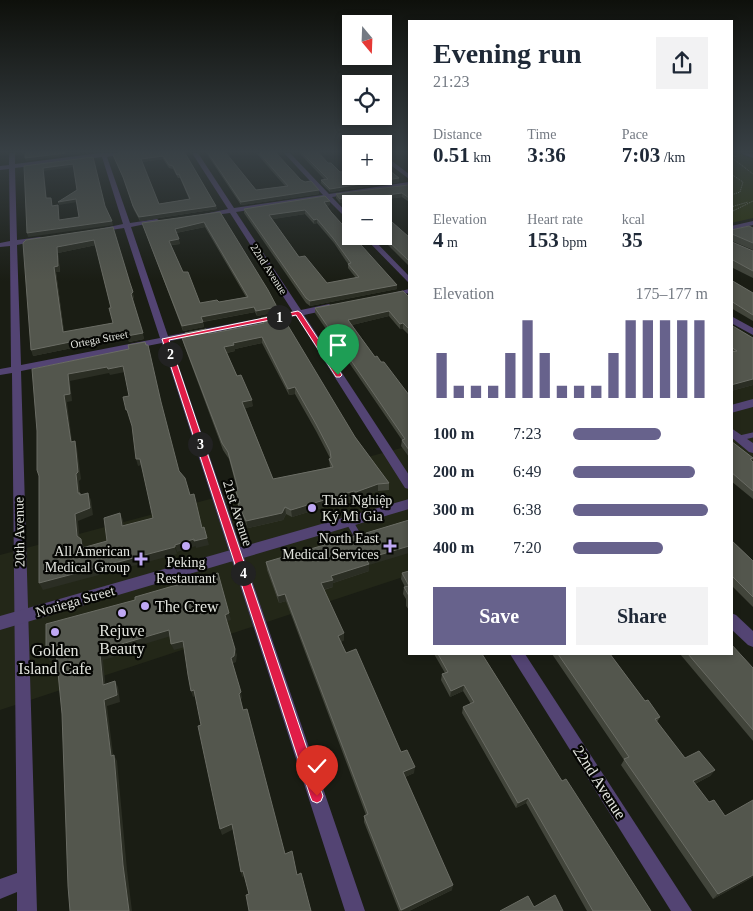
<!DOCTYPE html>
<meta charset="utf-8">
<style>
body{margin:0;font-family:"Times New Roman",serif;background:#f2f2f3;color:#1f2937;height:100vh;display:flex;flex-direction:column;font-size:19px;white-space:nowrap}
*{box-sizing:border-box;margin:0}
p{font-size:16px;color:#747a83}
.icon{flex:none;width:28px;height:28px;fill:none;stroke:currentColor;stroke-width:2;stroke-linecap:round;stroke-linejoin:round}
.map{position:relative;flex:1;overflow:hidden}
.panel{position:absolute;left:408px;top:20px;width:325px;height:635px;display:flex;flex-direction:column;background:#fff;border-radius:0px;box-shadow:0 2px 8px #0003}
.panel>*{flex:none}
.needle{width:32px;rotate:161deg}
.tools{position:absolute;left:342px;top:15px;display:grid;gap:10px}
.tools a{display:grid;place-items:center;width:50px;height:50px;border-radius:0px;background:#fff;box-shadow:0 2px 8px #0003;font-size:25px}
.pin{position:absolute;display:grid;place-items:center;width:42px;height:42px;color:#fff;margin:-51px -21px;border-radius:50% 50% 50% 0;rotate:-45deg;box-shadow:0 0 5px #0007}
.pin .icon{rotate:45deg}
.km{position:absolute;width:25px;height:25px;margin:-12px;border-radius:50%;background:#222;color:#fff;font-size:14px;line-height:25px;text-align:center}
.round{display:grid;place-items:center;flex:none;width:52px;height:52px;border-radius:0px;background:#f2f2f3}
.overview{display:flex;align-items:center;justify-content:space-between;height:85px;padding:0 25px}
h1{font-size:28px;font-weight:600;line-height:38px}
.stats{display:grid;grid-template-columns:repeat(3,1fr);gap:8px;height:85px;padding:5px 25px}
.stats div{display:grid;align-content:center}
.stats b{font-size:21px;font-weight:600}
.stats small{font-size:14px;font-weight:400}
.stats p{font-size:14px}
.chart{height:140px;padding:10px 25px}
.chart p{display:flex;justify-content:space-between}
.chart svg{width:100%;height:90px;margin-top:5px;stroke:#67628c;stroke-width:6}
.button{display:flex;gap:10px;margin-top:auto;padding:10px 25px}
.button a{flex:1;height:58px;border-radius:0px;background:#67628c;color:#fff;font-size:20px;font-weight:600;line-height:58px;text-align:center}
.button a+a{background:#f2f2f3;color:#1f2937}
ul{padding:0 25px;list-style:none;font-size:16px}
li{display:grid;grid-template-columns:80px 60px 1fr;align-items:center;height:38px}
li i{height:12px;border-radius:6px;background:#67628c}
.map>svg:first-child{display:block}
.built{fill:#232718}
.green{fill:#2c350b}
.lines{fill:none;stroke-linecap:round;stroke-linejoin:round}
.path{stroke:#82847d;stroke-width:1;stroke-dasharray:1 1;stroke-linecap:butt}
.service-far1{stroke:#534473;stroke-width:5}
.service{stroke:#534473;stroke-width:7}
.minor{fill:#534473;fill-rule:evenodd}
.tertiary{fill:#534473;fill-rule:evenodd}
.wall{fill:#42453b;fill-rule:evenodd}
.shaded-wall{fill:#2b2e24}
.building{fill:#53564d;stroke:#6a6c64;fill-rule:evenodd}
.route{fill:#e11d48;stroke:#fff}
.poi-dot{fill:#bfa8f4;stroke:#060704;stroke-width:2}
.labels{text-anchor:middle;stroke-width:4.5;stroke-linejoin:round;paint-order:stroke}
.far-street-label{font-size:11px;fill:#e2e4de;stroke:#060704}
.poi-label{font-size:14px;fill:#e2e4de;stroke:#060704;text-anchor:end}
.street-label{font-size:14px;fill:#e2e4de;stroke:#060704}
.near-poi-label{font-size:16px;fill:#e2e4de;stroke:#060704}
.near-street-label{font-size:16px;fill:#e2e4de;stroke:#060704}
</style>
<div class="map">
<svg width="753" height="911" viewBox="0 0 753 911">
<rect width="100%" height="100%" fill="#1a1d14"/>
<g class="built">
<path d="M753,355V462L731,469V361Z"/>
<path d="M409,446V575L0,710V555Z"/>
</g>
<path class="green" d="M731,153H738L753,159V218L731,223Z"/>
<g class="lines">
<g class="path">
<path d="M731,155L737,157"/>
<path d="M731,157L753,174"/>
<path d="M731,174L743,182L740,192L731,195"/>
<path d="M731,207L748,202"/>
<path d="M731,212L753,201"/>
</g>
<path class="service-far1" d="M740,438L753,435"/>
<path class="service" d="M349,521L363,545"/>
<g class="minor">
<path d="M9,153H15V164L100,153H128L107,157L130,223L157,219L160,221L131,227L168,336L293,312L230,213L207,216L204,214L228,209L192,153H198L234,208L323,195L284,153H290L329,194L409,182V186L332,197L351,217V223L326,198L236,212L301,310L329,304L333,307L332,309L304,315L409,475V489L405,488L296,316L170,341L365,911H345L162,343L21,371L37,911H17V892L0,899V879L17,873L12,373L0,375V369L11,367L10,246L0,247V243L10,241L9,169L0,170V166L9,165ZM102,157L123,224L95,230L98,232L124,228L160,338L21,365L17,245L44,239L40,237L17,240L15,168Z"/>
<path d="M742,153L753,154V158L743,154Z"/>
<path d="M384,155L409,174V179L384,160Z"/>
<path d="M753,221V225L731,230V226Z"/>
<path d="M363,236H370L409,276V283Z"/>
<path d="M409,289V293L389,297L385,295Z"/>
<path d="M731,316L753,328V335L731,323Z"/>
<path d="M731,428L753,443V453L749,452L731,437Z"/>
<path d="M731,613L736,615L753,631V647L748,645L731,629Z"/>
<path d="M510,654H525L692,911H671Z"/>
</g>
<g class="tertiary">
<path d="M753,399V407L731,413V405Z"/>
<path d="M409,499V509L0,630V616Z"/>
</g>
</g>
<g class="wall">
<path d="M185,153L216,206L217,209L140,221L134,210L124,180L113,155ZM163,159L169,168L173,169L178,178H180L189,199L159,204L142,162Z"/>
<path d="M206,153H226L256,190L285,186L256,153H276L301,180L319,190V194L241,205Z"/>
<path d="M299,153H319L328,163L340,172L399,178V182L330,192L321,183V180H325Z"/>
<path d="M409,186V202L402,197L351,204V209L344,202L340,203L336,198V194Z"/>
<path d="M330,205L326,206L331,212L397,289L310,306L306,303L244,213V209ZM305,214L314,224L317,223L334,243L348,264V268L356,278L327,283L299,257L272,219Z"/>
<path d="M220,212L277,312L257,316L255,312L203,322L204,327L183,331L142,223ZM205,227L246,297L219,302L200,303L183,272L171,245L180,244L176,233Z"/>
<path d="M113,227L134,298L132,299L144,339L129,342L128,337L121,338L33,356L26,240ZM96,245L111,308L113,323L64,332L56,272H60L58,253Z"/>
<path d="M753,228V250L732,241V242L753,251V278L731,267V230Z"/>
<path d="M379,236L409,237V266Z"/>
<path d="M731,280L753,293V321L731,308Z"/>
<path d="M409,297V335L403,329H400L389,316L352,325L375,357L381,362L409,395V457L401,446L402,440L315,313V308Z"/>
<path d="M261,318L355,437L389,483V490L378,491L357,499L354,498L292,517L286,514L283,520L248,528L240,512L238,504H239L235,489H237L229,459L223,450L184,345L182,338L186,337L185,333H213L262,323ZM262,343L289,395L295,394L316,431L330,458L329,459L330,467L273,479L245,408L253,406L237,376L227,353L235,351V349Z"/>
<path d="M731,325L753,338V385L731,391Z"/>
<path d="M731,441L753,458L752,461L753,462V499L731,481Z"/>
<path d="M409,520L369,565V571L333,583V587L324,590L344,640L341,642L346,653L401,752L414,773L405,777L452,890L409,911H399L364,822V816L366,815L286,601L279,603L267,570L266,562L365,543L367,541L366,533Z"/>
<path d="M731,540L753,561V607L731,585Z"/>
<path d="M409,571V610L406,606V599L403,594L404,587H405L401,579L402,573Z"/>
<path d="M434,654H482L562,781L651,911H587L526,803L516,808L462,713L463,707L471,704L463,691L450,697L441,680L442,674L445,673Z"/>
<path d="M552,654H610L645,701L660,717L657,722L685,758L715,770L710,776L695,784L753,877L713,899L621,765L624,760Z"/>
<path d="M680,654H731L753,668V741Z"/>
</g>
<g class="shaded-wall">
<path d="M66,153H85L26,161L25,158Z"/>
<path d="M163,156V159L141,162V159Z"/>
<path d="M73,164L74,167L44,171L47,201L46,198L43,168Z"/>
<path d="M399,178V182L330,192V189Z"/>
<path d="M319,190V194L241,205V202Z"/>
<path d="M402,193V197L365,202V198Z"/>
<path d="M344,198V202L340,203V199Z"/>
<path d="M76,199L77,202L59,205L58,202Z"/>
<path d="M330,201V205L324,206V202Z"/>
<path d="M216,206L217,209L140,221L139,217Z"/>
<path d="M305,210V214L269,220V215Z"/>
<path d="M317,219V223L314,224V220Z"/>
<path d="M112,221L113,225L28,237L27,233Z"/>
<path d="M204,222L205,227L175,233V229Z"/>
<path d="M179,239L180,244L170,245L169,241Z"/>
<path d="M94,240L96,245L58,253L60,272H56L65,338L63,332L54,267L57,247Z"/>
<path d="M397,285V289L310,306V301Z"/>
<path d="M133,292L134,298L132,299L131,294Z"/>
<path d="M254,307L255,312L201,322V317Z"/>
<path d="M277,307V312L257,316L256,311Z"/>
<path d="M389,311V316L348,326V320Z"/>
<path d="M203,322L204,327L183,331L182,326Z"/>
<path d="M403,323V329H400V324Z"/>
<path d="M119,332L121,338L33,356L31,350Z"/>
<path d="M143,333L144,339L129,342L127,336Z"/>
<path d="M262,337V343L235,349V351L225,353L224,347L233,343Z"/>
<path d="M123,366L125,372L110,375L109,373L70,381L72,401L67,402L73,449L71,442L64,395L68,374L107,367Z"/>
<path d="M753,379V385L731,391V385Z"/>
<path d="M295,387V394L289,395L288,389Z"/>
<path d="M252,400L253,406L244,409L242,402Z"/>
<path d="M75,441L77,448L81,479L79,481L80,493L82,500L78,493L76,474Z"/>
<path d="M136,459H140L142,465L138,466Z"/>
<path d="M378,484V491L357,499L356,492Z"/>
<path d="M354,491V498L292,517L291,510Z"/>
<path d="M88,493L91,500L93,515L78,521L80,543L77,536L75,514Z"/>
<path d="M285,507L286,514L283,520L248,528L246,521Z"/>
<path d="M120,513L123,520L125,533L122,526Z"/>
<path d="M207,538L209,545L196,548L194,541Z"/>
<path d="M81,539L84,546L85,555L82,548Z"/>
<path d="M194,539L196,546L177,552L175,545Z"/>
<path d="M409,546V553L369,565V571L333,583V587L322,590L321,583L331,576L366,559Z"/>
<path d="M175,547L177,554L43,590L39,583Z"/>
<path d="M285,594L286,601L279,603L278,596Z"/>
<path d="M229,613L231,620L227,621L225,615Z"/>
<path d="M169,630L171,636L121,651V655L103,660L106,691L103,685L100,654L118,645Z"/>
<path d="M344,633V640L339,643L338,636Z"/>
<path d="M183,641L185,647L174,650L171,644Z"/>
<path d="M235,649L237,655L236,662L232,664L231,658Z"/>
<path d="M56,652L59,658L50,661L46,654Z"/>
<path d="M115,681L118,687L120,702L107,706L114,762L111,756L104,700Z"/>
<path d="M464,685L463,691L450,697L451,691Z"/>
<path d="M194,690L196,696L193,697L191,691Z"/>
<path d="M241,692L242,698L240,700L239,694Z"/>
<path d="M114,755L117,761L127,870L132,911H129L123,865Z"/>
<path d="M415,767L414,773L403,778V772Z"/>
<path d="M715,770L710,776L689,787L693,781Z"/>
<path d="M528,798L526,803L516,808L518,803Z"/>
<path d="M232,824L234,829L222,835L220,829Z"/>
<path d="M243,871L245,876L242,877L241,872Z"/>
<path d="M753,875V877L713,899L718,894Z"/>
<path d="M453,885L452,890L409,911H401Z"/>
</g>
<g class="building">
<path d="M25,153H66L25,158Z"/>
<path d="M118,153H185L216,206L139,217L133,206L123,177L113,155ZM163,156L169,165L173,166L177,175L179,174L190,199L159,204L141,159Z"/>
<path d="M208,153H226L256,190L288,186L259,153H276L301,180L305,182L311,181L319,190L241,202Z"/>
<path d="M302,153H319L328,163H331L340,172L351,170V176H384V166L399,178L330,189L321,180L328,179Z"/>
<path d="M93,157L105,206L112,221L27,233L24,166ZM73,164L77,190L58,202L76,199L79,217L59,220L58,205L52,206L51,198H46L43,168Z"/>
<path d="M408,185L409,186V198L402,193L365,198L371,204H351V205L344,198L340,199L336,194Z"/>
<path d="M325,196L330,201L324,202L331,212L351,234V236H353L397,285L310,301L306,298L244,209ZM305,210L314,220L317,219L333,238L351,263L348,264L359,277L327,283L305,256L299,257L269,215Z"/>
<path d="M220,212L268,290L277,307L256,311L254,307L201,317L203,322L182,326L142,223ZM204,222L248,297L219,302L217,300L200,303L188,272H183L169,241L179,239L175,229Z"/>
<path d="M384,215L409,237V261L383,236Z"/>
<path d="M749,226L753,228V243L732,234V242L753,251V271L731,259V230Z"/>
<path d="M113,227L130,283L133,292L131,294L143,333L127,336V332H119L31,350L23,243L26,240ZM94,240L111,308H109L113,323L63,332L54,267L58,266L57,247Z"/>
<path d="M731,280L753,293V315L731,301Z"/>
<path d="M403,291L409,297V329L403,323L400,324L389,311L348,320L375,357L377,356L381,362H384L409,395V450L402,440L405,439L315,308Z"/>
<path d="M281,314L355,437L389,483L378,484L356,492L354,491L291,510L285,507L282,513L246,521L238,504L240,503L235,489H238L228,452L222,443L182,338L186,337L185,333L206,329L208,333H213L264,323L261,318ZM262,337L288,389L295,387L316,424L330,451L331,458L329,459L333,467L273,479L242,402L252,400L241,375L237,376L224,347L234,345L233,343Z"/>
<path d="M731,325L753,338V379L731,385V352L737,351L731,347Z"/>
<path d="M145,342L146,345H148L161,402L179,471L185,478L190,495L194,494L202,528L204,527L207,538L194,541V539L175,545V547L39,583V476L37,470V431L32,369L129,349L128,345ZM123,366L129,396L123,397L126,410H127L132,426L136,459H140L153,518L122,526L120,513L104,518L107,541L82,548L81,539L77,536L75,514L90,508L88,493L80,495V493H78L76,474L78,472L75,441L71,442L64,395L70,394L68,374L107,367L108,369Z"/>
<path d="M731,441L753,458L750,459L753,462V491L731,472Z"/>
<path d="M409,520V546L366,559L369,564L331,576L333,580L321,583L344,633L338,636L346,653L356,649L401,752L407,750L415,767L403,772L453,885L401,910L364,816L368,814L285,594L278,596L266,562L355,536L360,542L365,543L368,538L366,533Z"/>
<path d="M731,540L753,561V597L731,575Z"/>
<path d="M409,571V596L404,587L409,586L402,573Z"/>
<path d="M218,573L229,613L225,615L235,649L234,656L231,658L241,692L239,694L243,710L247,709L285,854L292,851L297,875L301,873L311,911H249L246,895L249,894L243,871L241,872L232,824L220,829L198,726L201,725L194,690L191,691L188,675L183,641L171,644L169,630L118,645V648L100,654L103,685L115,681L117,695L104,700L111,756L114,755L123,865L129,911H70L68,886L62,714L56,652L46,654V624L135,600V597Z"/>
<path d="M731,644L753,668V730L688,654H731Z"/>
<path d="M438,654H482L562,781L566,779L651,911H593L528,798L518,803L463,707L474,702L464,685L451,691L442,674L448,672Z"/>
<path d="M558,654H610L645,701L648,700L660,717L655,719L685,758L699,751L715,770L693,781L709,802L714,800L725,816L753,800V875L718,894L624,759L629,757Z"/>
<path d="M555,895L563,911H500L528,896L534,907Z"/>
</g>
<linearGradient id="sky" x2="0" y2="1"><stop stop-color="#0e100b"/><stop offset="0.54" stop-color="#384045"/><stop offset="1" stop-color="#384045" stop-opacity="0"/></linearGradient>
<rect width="753" height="281" fill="url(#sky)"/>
<path class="route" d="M298,311L301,313L342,375L340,377H336L296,315L169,340L323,796L321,801L317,803L312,801L310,796L162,339Z"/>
<g class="poi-dot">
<circle cx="312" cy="508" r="5"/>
<circle cx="186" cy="546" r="5"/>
<path d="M387.5 538.5h5v5h5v5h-5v5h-5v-5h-5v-5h5z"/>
<path d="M138.5 551.5h5v5h5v5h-5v5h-5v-5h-5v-5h5z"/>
<circle cx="145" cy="606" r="5"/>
<circle cx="122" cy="613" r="5"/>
<circle cx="55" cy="632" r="5"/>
</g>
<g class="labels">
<g class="far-street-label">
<text transform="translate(269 269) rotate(57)" y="4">22nd Avenue</text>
<text transform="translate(99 339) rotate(-11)" y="4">Ortega Street</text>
</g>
<g class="poi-label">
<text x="322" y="505" text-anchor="start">Thái Nghiệp<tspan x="322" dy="16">Ký Mì Gia</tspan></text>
<text x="379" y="543">North East<tspan x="379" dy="16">Medical Services</tspan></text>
<text x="130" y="556">All American<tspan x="130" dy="16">Medical Group</tspan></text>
<text x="186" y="567" text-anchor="middle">Peking<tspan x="186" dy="16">Restaurant</tspan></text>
</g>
<g class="street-label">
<text transform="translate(238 513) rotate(72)" y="5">21st Avenue</text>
<text transform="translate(19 532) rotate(-91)" y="5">20th Avenue</text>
<text transform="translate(75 601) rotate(-16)" y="5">Noriega Street</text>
</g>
<g class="near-poi-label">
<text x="155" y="612" text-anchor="start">The Crew</text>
<text x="122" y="636">Rejuve<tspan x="122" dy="18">Beauty</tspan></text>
<text x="55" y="656">Golden<tspan x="55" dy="18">Island Cafe</tspan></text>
</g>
<g class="near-street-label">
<text transform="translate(600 782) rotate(57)" y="6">22nd Avenue</text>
</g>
</g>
</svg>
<div class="tools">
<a><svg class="needle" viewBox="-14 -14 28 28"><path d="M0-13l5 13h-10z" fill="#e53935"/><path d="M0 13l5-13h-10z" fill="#747a83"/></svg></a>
<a><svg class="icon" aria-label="locate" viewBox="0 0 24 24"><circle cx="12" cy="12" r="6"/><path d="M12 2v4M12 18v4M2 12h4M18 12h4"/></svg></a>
<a>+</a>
<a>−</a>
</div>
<div class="pin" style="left:338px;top:375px;background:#1e9e55"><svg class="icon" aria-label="arrive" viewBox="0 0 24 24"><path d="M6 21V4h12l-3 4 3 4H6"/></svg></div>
<div class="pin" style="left:317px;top:796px;background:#d93025"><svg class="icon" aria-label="check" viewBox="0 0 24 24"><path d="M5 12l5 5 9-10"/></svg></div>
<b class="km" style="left:279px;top:317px">1</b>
<b class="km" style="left:170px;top:354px">2</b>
<b class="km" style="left:200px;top:444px">3</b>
<b class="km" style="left:243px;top:573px">4</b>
<section class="panel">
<div class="overview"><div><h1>Evening run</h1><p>21:23</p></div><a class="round"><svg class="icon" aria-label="share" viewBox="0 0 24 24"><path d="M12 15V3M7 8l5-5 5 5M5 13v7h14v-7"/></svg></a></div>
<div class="stats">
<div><p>Distance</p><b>0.51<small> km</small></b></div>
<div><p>Time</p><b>3:36</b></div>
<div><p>Pace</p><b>7:03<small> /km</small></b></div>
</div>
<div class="stats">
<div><p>Elevation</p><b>4<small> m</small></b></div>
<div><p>Heart rate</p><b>153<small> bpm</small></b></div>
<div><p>kcal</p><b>35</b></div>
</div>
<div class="chart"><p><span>Elevation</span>175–177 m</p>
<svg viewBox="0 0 160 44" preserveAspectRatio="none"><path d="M5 44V22M15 44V38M25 44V38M35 44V38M45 44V22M55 44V6M65 44V22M75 44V38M85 44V38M95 44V38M105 44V22M115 44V6M125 44V6M135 44V6M145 44V6M155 44V6"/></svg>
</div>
<ul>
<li><b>100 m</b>7:23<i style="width:65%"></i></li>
<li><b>200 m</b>6:49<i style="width:90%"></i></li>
<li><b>300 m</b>6:38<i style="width:100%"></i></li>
<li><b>400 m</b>7:20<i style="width:67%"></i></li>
</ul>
<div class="button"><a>Save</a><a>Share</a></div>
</section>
</div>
